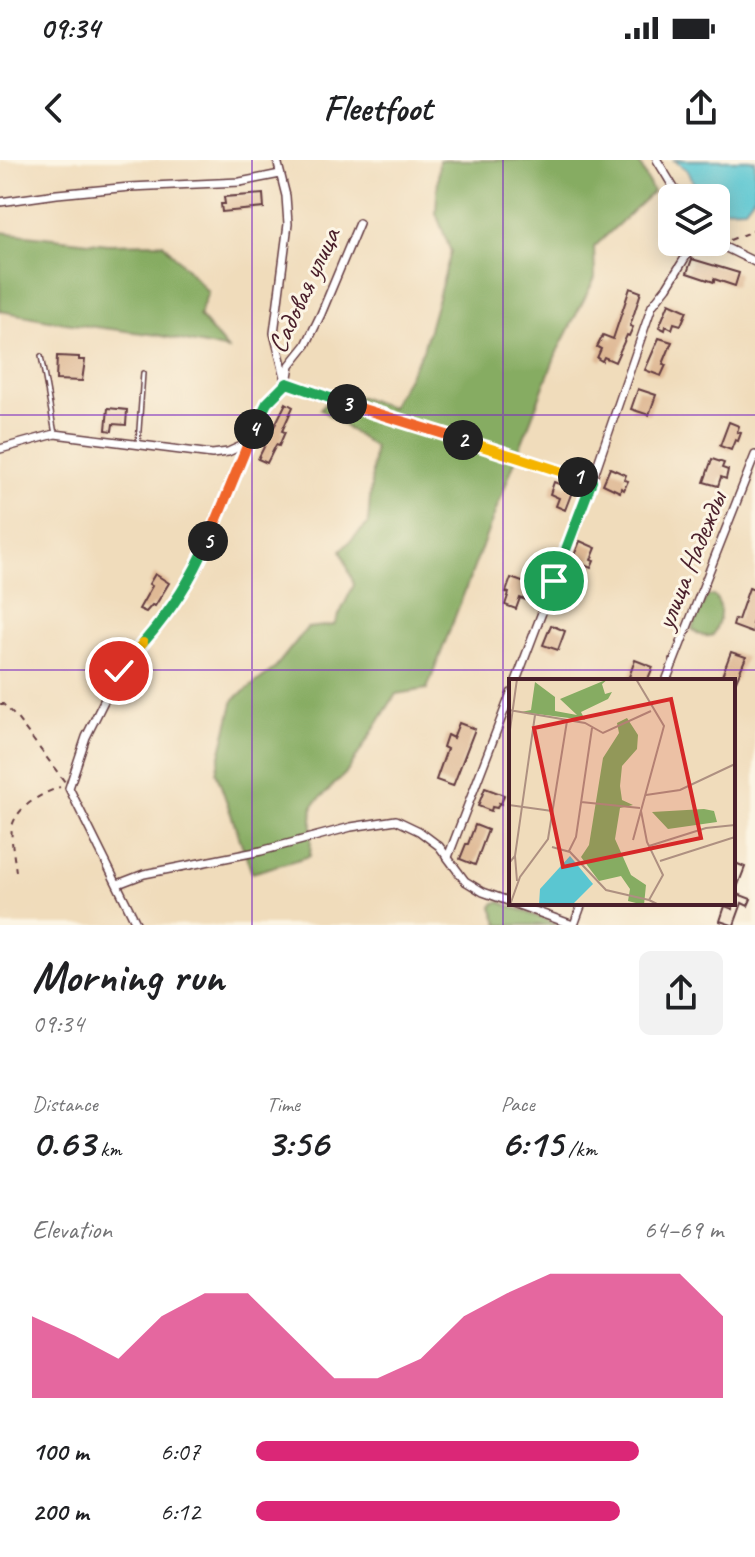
<!DOCTYPE html>
<meta charset="utf-8">
<style>
body{margin:0;font-family:Caveat,sans-serif;background:#f2f2f2;color:#202124;height:100vh;display:flex;flex-direction:column;font-size:30px;white-space:nowrap}
*{box-sizing:border-box;margin:0}
p{font-size:26px;color:#757577}
.icon{flex:none;width:44px;height:44px;fill:none;stroke:currentColor;stroke-width:2;stroke-linecap:round;stroke-linejoin:round}
.map{position:relative;height:765px;overflow:hidden}
.side{display:flex;flex-direction:column;background:#fff;flex:1}
.side>*{flex:none}
.tools{position:absolute;left:658px;top:24px;display:grid;gap:16px}
.tools a{display:grid;place-items:center;width:72px;height:72px;border-radius:12px;background:#fff;box-shadow:0 4px 20px #0003;font-size:40px}
.pin{position:absolute;display:grid;place-items:center;width:68px;height:68px;color:#fff;margin:-34px;border:4px solid #fff;border-radius:50%;box-shadow:0 2px 8px #0007}
.km{position:absolute;width:40px;height:40px;margin:-20px;border-radius:50%;background:#222;color:#fff;font-size:22px;line-height:40px;text-align:center}
.round{display:grid;place-items:center;flex:none;width:84px;height:84px;border-radius:12px;background:#f2f2f2}
.overview{display:flex;align-items:center;justify-content:space-between;height:136px;padding:0 32px}
h1{font-size:44px;font-weight:700;line-height:60px}
.stats{display:grid;grid-template-columns:repeat(3,1fr);gap:12px;height:136px;padding:8px 32px}
.stats div{display:grid;align-content:center}
.stats b{font-size:40px;font-weight:700}
.stats small{font-size:22px;font-weight:400}
.stats p{font-size:22px}
.chart{height:224px;padding:16px 32px}
.chart p{display:flex;justify-content:space-between}
.chart svg{width:100%;height:144px;margin-top:8px;fill:#db2777;opacity:.7}
ul{padding:0 32px;list-style:none;font-size:26px}
li{display:grid;grid-template-columns:128px 96px 1fr;align-items:center;height:60px}
li i{height:20px;border-radius:10px;background:#db2777}
.status{display:flex;justify-content:space-between;align-items:center;height:56px;padding:0 40px;background:#fff;direction:ltr}
.status svg{height:22px;fill:currentColor}
header{display:flex;justify-content:space-between;align-items:center;height:104px;padding:0 32px;background:#fff;font-size:36px;font-weight:700}
.map>svg:first-child{display:block}
.forest{fill:#86ac62;stroke:#686646;stroke-width:2}
.water{fill:#5ac6d1;stroke:#52727e;stroke-width:2}
.building{fill:#dfb995}
.lines{fill:none;stroke-linecap:round;stroke-linejoin:round}
.service-casing{stroke:#633b41;stroke-width:6}
.minor-casing{stroke:#633b41;stroke-width:10}
.path{stroke:#633b41;stroke-width:2;stroke-dasharray:6 6;stroke-linecap:butt}
.service{stroke:#fff;stroke-width:3}
.minor{stroke:#fff;stroke-width:7}
.split-1-casing{stroke:#fff;stroke-width:16}
.split-2-casing{stroke:#fff;stroke-width:16}
.split-3-casing{stroke:#fff;stroke-width:16}
.split-4-casing{stroke:#fff;stroke-width:16}
.split-5-casing{stroke:#fff;stroke-width:16}
.split-6-casing{stroke:#fff;stroke-width:16}
.split-7-casing{stroke:#fff;stroke-width:16}
.split-1{stroke:#22a559;stroke-width:10}
.split-2{stroke:#f5b400;stroke-width:10}
.split-3{stroke:#f0652b;stroke-width:10}
.split-4{stroke:#22a559;stroke-width:10}
.split-5{stroke:#f0652b;stroke-width:10}
.split-6{stroke:#22a559;stroke-width:10}
.split-7{stroke:#f5b400;stroke-width:10}
.grid{fill:none;stroke:#7b2cbf;stroke-width:2;stroke-opacity:0.55}
.labels{text-anchor:middle;stroke-width:6;stroke-linejoin:round;paint-order:stroke}
.street-label{font-size:28px;fill:#4a1f2b;stroke:#fcf5e5}
.inset-road{fill:none;stroke:#ae9081;stroke-width:2}
.view{fill:#d62828;fill-opacity:0.15;stroke:#d62828;stroke-width:4}
.inset-edge{fill:none;stroke:#4a1f2b;stroke-width:4}
</style>
<div class="status"><b>09:34</b><svg viewBox="0 0 49 12"><path d="M0 12V9h3v3zM5 12V6h3v6zM10 12V3h3v9zM15 12V0h3v12zM26 1h20v11H26zM47 4h2v5h-2z"/></svg></div>
<header><svg class="icon" aria-label="back" viewBox="0 0 24 24"><path d="M15 5l-7 7 7 7"/></svg>Fleetfoot<svg class="icon" aria-label="share" viewBox="0 0 24 24"><path d="M12 15V3M7 8l5-5 5 5M5 13v7h14v-7"/></svg></header>
<div class="map">
<svg width="755" height="765" viewBox="0 0 755 765">
<rect width="100%" height="100%" fill="#fcf5e5"/>
<filter id="ink" filterUnits="userSpaceOnUse"><feTurbulence type="fractalNoise" baseFrequency=".0125" numOctaves="2"/><feDisplacementMap in="SourceGraphic" scale="16" xChannelSelector="R" yChannelSelector="G"/><feConvolveMatrix kernelMatrix="1 2 1 2 8 2 1 2 1" color-interpolation-filters="sRGB"/></filter>
<filter id="wash" filterUnits="userSpaceOnUse"><feTurbulence type="fractalNoise" baseFrequency=".006" numOctaves="4" result="noise"/><feDisplacementMap in="SourceGraphic" scale="32" xChannelSelector="R" yChannelSelector="G"/><feGaussianBlur stdDeviation="1.8" result="paint"/><feColorMatrix in="noise" values="0 0 0 0 0 0 0 0 0 0 0 0 0 0 0 0 0 1.4 0 .05"/><feComposite in="paint" operator="in"/></filter>
<g filter="url(#wash)">
<rect width="100%" height="100%" fill="#f0dcbb"/>
<g class="forest">
<path d="M439,0H638L653,32L594,87L595,118L557,192L427,529L396,534L347,612L313,645L310,696L252,713L216,612L234,539L274,509L307,468L334,465L354,425L341,390L368,364L374,287L320,249L336,230L391,247L423,190L451,92L436,53Z"/>
<path d="M0,72L107,84L163,83L208,132L199,156L228,190L157,175L65,163L0,151Z"/>
<path d="M707,436H714C725,448 719,462 713,475C705,478 698,475 692,469Z"/>
<path d="M500,742L559,765H499L492,747L495,743Z"/>
</g>
<path class="water" d="M674,0H755V35L745,48L716,49V38H703L687,10Z"/>
<g id="blocks">
<g class="building">
<path d="M263,34L264,48L222,52L221,44H225L224,37Z"/>
<path d="M692,99L739,113L735,126L714,119V122L687,113Z"/>
<path d="M630,128L641,132L631,163L630,166L633,167L629,176L627,175L615,202L604,197L602,201L597,198L601,189L597,187L603,175L613,179Z"/>
<path d="M669,143L687,151L681,165L674,163L672,169L666,166L665,170L659,167Z"/>
<path d="M659,178L672,182L663,204L666,205L661,216L645,210Z"/>
<path d="M57,196L79,197V200H85L82,221L56,220Z"/>
<path d="M638,229L656,235L649,255L631,249Z"/>
<path d="M286,243L293,247L282,271L285,272L279,286L276,285L267,303L258,299L266,283L258,279L260,273L266,276L270,266L274,267Z"/>
<path d="M108,248L127,250L126,265L113,264L112,271L106,270Z"/>
<path d="M729,262L739,266L737,272L741,273L738,281L735,280L731,290L720,286Z"/>
<path d="M712,299L724,303L722,308L728,310L726,319L721,317L718,326L704,322Z"/>
<path d="M610,308L626,315L624,320L628,321L624,330L621,328L620,332L603,324Z"/>
<path d="M554,322L566,327L568,322L575,324L565,350L556,346L559,338L550,334Z"/>
<path d="M580,381L596,388L591,400L594,401L591,408L572,400Z"/>
<path d="M155,414L169,423L155,446L152,445L146,452L139,449L152,426L149,424Z"/>
<path d="M511,418L531,425L526,440L520,438L516,449L505,445L509,433L506,432Z"/>
<path d="M749,428L755,430V455L752,464L755,465L752,473L733,466L735,459L738,460Z"/>
<path d="M551,465L565,471L558,490L543,485Z"/>
<path d="M731,492L746,497L736,521H720Z"/>
<path d="M635,500L653,507L647,521H640L629,517Z"/>
<path d="M459,563L475,569L453,626L436,620L447,589L443,587L447,575L453,578Z"/>
<path d="M485,628L504,635L501,644L499,643L497,648L492,647L491,651L478,646Z"/>
<path d="M475,665L488,670L475,705L460,699L466,684H468Z"/>
<path d="M733,702L745,707L735,733L751,739L748,746L742,743L734,765H732L720,761L725,746L733,749Z"/>
</g>
</g>
</g>
<g filter="url(#ink)">
<use href="#blocks" fill-opacity="0" stroke="#633b41" stroke-width="2"/>
<g class="lines">
<g class="service-casing">
<g id="service">
<path d="M41,196L55,274"/>
<path d="M138,284L143,213"/>
</g>
</g>
<g class="minor-casing">
<g id="minor">
<path d="M277,0L286,36L288,64L274,173L286,221"/>
<path d="M657,0L680,38"/>
<path d="M0,42L57,34L130,27L240,22L280,14"/>
<path d="M714,82L755,102"/>
<path d="M287,223L592,321"/>
<path d="M0,289L55,274L212,294L228,292L248,283"/>
<path d="M516,521L592,321L652,146L667,127L688,93L699,82"/>
<path d="M666,521L755,295"/>
<path d="M448,697L511,533"/>
<path d="M118,724L144,714L261,691L351,667L396,660L419,671L439,686L465,721L483,732L511,742"/>
<path d="M513,743L573,765"/>
<path d="M137,765L69,628L86,577L119,511L162,462L197,409L258,261L267,243L287,223L290,205L306,185L321,154L359,63"/>
<path d="M574,765L582,743"/>
</g>
</g>
<g class="path">
<path d="M730,80L755,70"/>
<path d="M0,544H3L16,557L65,622"/>
<path d="M16,712C15,702 10,676 12,667C16,647 43,633 60,627"/>
</g>
<use href="#service" class="service"/>
<use href="#minor" class="minor"/>
</g>
</g>
<g class="lines" filter="url(#ink)">
<g class="split-1-casing">
<path id="split-1" d="M554,421L592,321L578,317"/>
</g>
<g class="split-2-casing">
<path id="split-2" d="M463,280L578,317"/>
</g>
<g class="split-3-casing">
<path id="split-3" d="M347,244L463,280"/>
</g>
<g class="split-4-casing">
<path id="split-4" d="M254,269L267,243L287,223L347,244"/>
</g>
<g class="split-5-casing">
<path id="split-5" d="M208,381L254,269"/>
</g>
<g class="split-6-casing">
<path id="split-6" d="M143,483C170,452 192,419 208,381"/>
</g>
<g class="split-7-casing">
<path id="split-7" d="M119,511L143,483"/>
</g>
<use href="#split-1" class="split-1"/>
<use href="#split-2" class="split-2"/>
<use href="#split-3" class="split-3"/>
<use href="#split-4" class="split-4"/>
<use href="#split-5" class="split-5"/>
<use href="#split-6" class="split-6"/>
<use href="#split-7" class="split-7"/>
</g>
<path class="grid" d="M252,0V765M503,0V765M0,255H755M0,510H755"/>
<g class="labels">
<g class="street-label">
<text transform="translate(303 130) rotate(-65)" y="10">Садовая улица</text>
<text transform="translate(690 400) rotate(-68)" y="10">улица Надежды</text>
</g>
</g>
<g transform="translate(509 519)">
<rect width="226" height="226" fill="#f0dcbb"/>
<path d="M99,0L93,5L96,15L103,13L99,20L72,33L76,41L12,33L22,31L26,3L46,18V32L68,36L51,20ZM118,39L129,56L128,70L113,87L111,107L113,121L124,126L111,129L106,160L122,196L137,206L135,226L119,222L121,210L112,197L90,202L72,178L80,166L94,79L110,54L108,44ZM195,130L205,132L208,143L159,150L143,133Z" fill="#86ac62"/>
<path d="M61,177L84,205L63,226H30L31,210Z" fill="#5ac6d1"/>
<path class="inset-road" d="M0,31L76,44L94,54L142,32M0,58L8,0M137,116L171,111L226,85M72,123L131,129M0,126L43,132M132,132L138,163L154,196L140,221L150,226M124,161L155,47L127,0M140,167L197,149L226,146M43,168L61,173L97,211L140,221M60,172L67,158L83,49M6,177L8,202M151,182L226,158M0,184L6,177L26,36M1,226L11,198L39,160L58,42"/>
<path class="view" d="M162,20L192,159L54,188L25,49Z"/>
<rect width="226" height="226" class="inset-edge"/>
</g>
</svg>
<div class="tools">
<a><svg class="icon" aria-label="layers" viewBox="0 0 24 24"><path d="M12 4l9 5-9 5-9-5zM3 14l9 5 9-5"/></svg></a>
</div>
<div class="pin" style="left:554px;top:421px;background:#1e9e55"><svg class="icon" aria-label="arrive" viewBox="0 0 24 24"><path d="M6 21V4h12l-3 4 3 4H6"/></svg></div>
<div class="pin" style="left:119px;top:511px;background:#d93025"><svg class="icon" aria-label="check" viewBox="0 0 24 24"><path d="M5 12l5 5 9-10"/></svg></div>
<b class="km" style="left:578px;top:317px">1</b>
<b class="km" style="left:463px;top:280px">2</b>
<b class="km" style="left:347px;top:244px">3</b>
<b class="km" style="left:254px;top:269px">4</b>
<b class="km" style="left:208px;top:381px">5</b>
</div>
<section class="side">
<div class="overview"><div><h1>Morning run</h1><p>09:34</p></div><a class="round"><svg class="icon" aria-label="share" viewBox="0 0 24 24"><path d="M12 15V3M7 8l5-5 5 5M5 13v7h14v-7"/></svg></a></div>
<div class="stats">
<div><p>Distance</p><b>0.63<small> km</small></b></div>
<div><p>Time</p><b>3:56</b></div>
<div><p>Pace</p><b>6:15<small> /km</small></b></div>
</div>
<div class="chart"><p><span>Elevation</span>64–69 m</p>
<svg viewBox="0 0 160 44" preserveAspectRatio="none"><path d="M0 44V19L10 25L20 32L30 19L40 12L50 12L60 25L70 38L80 38L90 32L100 19L110 12L120 6L130 6L140 6L150 6L160 19V44z"/></svg>
</div>
<ul>
<li><b>100 m</b>6:07<i style="width:82%"></i></li>
<li><b>200 m</b>6:12<i style="width:78%"></i></li>
</ul>
</section>
